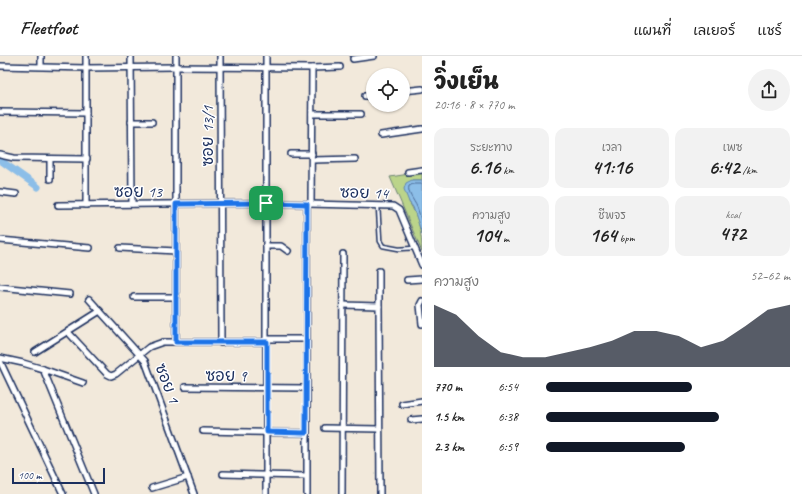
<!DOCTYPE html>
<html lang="th">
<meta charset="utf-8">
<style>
body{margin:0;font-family:Caveat,"Playpen Sans Thai",sans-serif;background:#f2f2f2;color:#222;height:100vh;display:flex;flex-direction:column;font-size:15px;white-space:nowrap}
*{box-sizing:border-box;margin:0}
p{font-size:13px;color:#767676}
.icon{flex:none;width:22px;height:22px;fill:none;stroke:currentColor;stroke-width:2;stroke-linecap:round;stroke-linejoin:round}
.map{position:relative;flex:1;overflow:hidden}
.panel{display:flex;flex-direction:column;background:#fff;width:380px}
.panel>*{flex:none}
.fabs{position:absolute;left:366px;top:12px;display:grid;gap:8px}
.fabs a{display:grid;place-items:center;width:44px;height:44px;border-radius:50%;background:#fff;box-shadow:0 1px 3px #0004;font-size:20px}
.scale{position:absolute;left:12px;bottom:10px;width:93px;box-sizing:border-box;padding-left:4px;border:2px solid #1b2f5e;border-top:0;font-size:11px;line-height:14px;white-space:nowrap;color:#1b2f5e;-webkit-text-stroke:3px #fff;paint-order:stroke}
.pin{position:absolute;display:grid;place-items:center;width:34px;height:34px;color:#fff;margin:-17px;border-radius:8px;box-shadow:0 2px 6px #0006}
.round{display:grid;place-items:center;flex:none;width:42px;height:42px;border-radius:21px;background:#f2f2f2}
.headline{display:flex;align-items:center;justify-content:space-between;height:68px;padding:0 12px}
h1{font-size:22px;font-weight:800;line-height:30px}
.metrics{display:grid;grid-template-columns:repeat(3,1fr);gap:6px;height:68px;padding:4px 12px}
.metrics div{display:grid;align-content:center;border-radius:10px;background:#f2f2f2;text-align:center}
.metrics b{font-size:20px;font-weight:800}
.metrics small{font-size:11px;font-weight:400}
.metrics p{font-size:11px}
.chart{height:112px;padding:8px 12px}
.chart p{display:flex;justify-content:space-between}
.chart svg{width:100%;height:72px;margin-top:4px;fill:#111827;opacity:.7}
ul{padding:0 12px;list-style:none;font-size:13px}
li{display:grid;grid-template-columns:64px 48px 1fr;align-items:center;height:30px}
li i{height:10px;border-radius:5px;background:#111827}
header{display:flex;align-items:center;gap:24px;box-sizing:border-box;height:56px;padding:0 20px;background:#fff;border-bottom:1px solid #e0e0e0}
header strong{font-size:19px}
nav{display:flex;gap:22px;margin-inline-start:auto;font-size:14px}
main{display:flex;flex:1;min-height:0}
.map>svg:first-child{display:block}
.green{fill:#bbd48a;stroke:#6b8274}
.water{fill:#8cbee8;stroke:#5f85b1}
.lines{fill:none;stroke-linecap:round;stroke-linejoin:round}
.shore{stroke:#486895;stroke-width:1}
.canal{stroke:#8cbee8;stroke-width:7}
.service-casing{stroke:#1b2f5e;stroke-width:5.5}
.minor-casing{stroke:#1b2f5e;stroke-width:8}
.service{stroke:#fff;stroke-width:2.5}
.minor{stroke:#fff;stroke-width:5}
.route-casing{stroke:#fff;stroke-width:8}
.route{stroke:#1a73e8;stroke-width:5}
.labels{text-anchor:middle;stroke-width:3;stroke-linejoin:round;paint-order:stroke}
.street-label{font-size:16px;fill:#1b2f5e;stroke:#fff}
</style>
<header>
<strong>Fleetfoot</strong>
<nav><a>แผนที่</a><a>เลเยอร์</a><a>แชร์</a></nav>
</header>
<main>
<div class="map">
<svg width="422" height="438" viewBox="0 0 422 438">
<rect width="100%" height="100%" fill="#f2e9db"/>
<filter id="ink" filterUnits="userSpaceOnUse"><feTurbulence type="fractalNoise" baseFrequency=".025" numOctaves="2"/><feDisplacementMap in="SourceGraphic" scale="8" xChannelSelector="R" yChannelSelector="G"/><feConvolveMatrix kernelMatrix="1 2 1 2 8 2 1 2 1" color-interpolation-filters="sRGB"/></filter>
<g filter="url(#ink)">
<path class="green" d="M422,116V124H412L409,146C419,161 422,179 422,196L390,121Z"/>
<path class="water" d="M412,124H422V178L413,151L409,146L404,133L406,127Z"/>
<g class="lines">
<path class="shore" d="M422,128H413L409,130C407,137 414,144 417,151C419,156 420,161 422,167"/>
<path class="canal" d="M0,104L38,131"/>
<g class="service-casing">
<path id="service" d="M378,150L380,185L383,190L399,193L415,192"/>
</g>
<g class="minor-casing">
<g id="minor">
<path d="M86,0V149"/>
<path d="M131,0L132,148"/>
<path d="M220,0L221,287"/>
<path d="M266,0V438"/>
<path d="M353,3L374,0"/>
<path d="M0,10L86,12L176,11L312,12L311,148"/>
<path d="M41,10V0"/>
<path d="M312,12L340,11"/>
<path d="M403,35L422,33"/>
<path d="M365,40L373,39"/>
<path d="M0,56L86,57"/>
<path d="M312,58H361"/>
<path d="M131,66H152"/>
<path d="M381,79L422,73"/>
<path d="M291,98H312"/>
<path d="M0,99L14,102L87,103"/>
<path d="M312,104L355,103"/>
<path d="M408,116L422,114"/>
<path d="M50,123V103"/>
<path d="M0,136L16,138"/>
<path d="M58,149L266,147L393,150L399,154L422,209"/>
<path d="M0,184L90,192"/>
<path d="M266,190H281L288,195"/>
<path d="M120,192L176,195"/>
<path d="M379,215V250"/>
<path d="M407,224L422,223"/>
<path d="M0,231L70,238"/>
<path d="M134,241H176"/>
<path d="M89,243L145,305L194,438"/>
<path d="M422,245L420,249L422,268"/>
<path d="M343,249L379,250L380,438"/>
<path d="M68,276L107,318L111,320L116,318L149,291L163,286H267"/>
<path d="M266,283H306"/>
<path d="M176,286V0"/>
<path d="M35,296L100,255"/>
<path d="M0,302L23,307L43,313L94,438"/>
<path d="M0,305L63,438"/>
<path d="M43,313L83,327"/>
<path d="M185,331L306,332"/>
<path d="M402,348L422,345"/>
<path d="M411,364L422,363"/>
<path d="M325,372L379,373"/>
<path d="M203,375L306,377"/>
<path d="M223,418L306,420"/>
<path d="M152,432L188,421"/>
<path d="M307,438V148"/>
<path d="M342,438L343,198"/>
</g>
</g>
<use href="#service" class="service"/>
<use href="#minor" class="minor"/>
</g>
</g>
<g class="lines" filter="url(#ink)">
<g class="route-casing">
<path id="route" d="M266,147L307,148L306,377L267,376V286H176V148Z"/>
</g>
<use href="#route" class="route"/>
</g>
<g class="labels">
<g class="street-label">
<text transform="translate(207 80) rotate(-90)" y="6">ซอย 13/1</text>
<text x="138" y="141">ซอย 13</text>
<text transform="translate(364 136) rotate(2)" y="6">ซอย 14</text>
<text x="226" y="325">ซอย 9</text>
<text transform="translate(168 327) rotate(69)" y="6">ซอย 1</text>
</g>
</g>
</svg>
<div class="fabs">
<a><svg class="icon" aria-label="locate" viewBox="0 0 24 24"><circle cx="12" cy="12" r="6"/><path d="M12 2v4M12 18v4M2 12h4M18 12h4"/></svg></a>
</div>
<div class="scale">100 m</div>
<div class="pin" style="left:266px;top:147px;background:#1e9e55"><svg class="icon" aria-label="arrive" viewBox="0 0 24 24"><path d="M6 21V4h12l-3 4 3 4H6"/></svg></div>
</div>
<section class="panel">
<div class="headline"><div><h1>วิ่งเย็น</h1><p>20:16 · 8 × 770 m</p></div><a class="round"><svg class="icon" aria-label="share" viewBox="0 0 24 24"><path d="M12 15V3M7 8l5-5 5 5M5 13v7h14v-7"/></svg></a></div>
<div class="metrics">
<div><p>ระยะทาง</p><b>6.16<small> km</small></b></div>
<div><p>เวลา</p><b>41:16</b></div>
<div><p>เพซ</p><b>6:42<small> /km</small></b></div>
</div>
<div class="metrics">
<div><p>ความสูง</p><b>104<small> m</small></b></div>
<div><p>ชีพจร</p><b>164<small> bpm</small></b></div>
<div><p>kcal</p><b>472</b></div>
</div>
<div class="chart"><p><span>ความสูง</span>52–62 m</p>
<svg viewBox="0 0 160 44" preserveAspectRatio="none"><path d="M0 44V6L10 12L20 25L30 35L40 38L50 38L60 35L70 32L80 28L90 22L100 22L110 25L120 32L130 28L140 19L150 9L160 6V44z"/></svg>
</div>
<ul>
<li><b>770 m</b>6:54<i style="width:60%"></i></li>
<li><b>1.5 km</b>6:38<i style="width:71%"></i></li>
<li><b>2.3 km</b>6:59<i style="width:57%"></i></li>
</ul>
</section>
</main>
